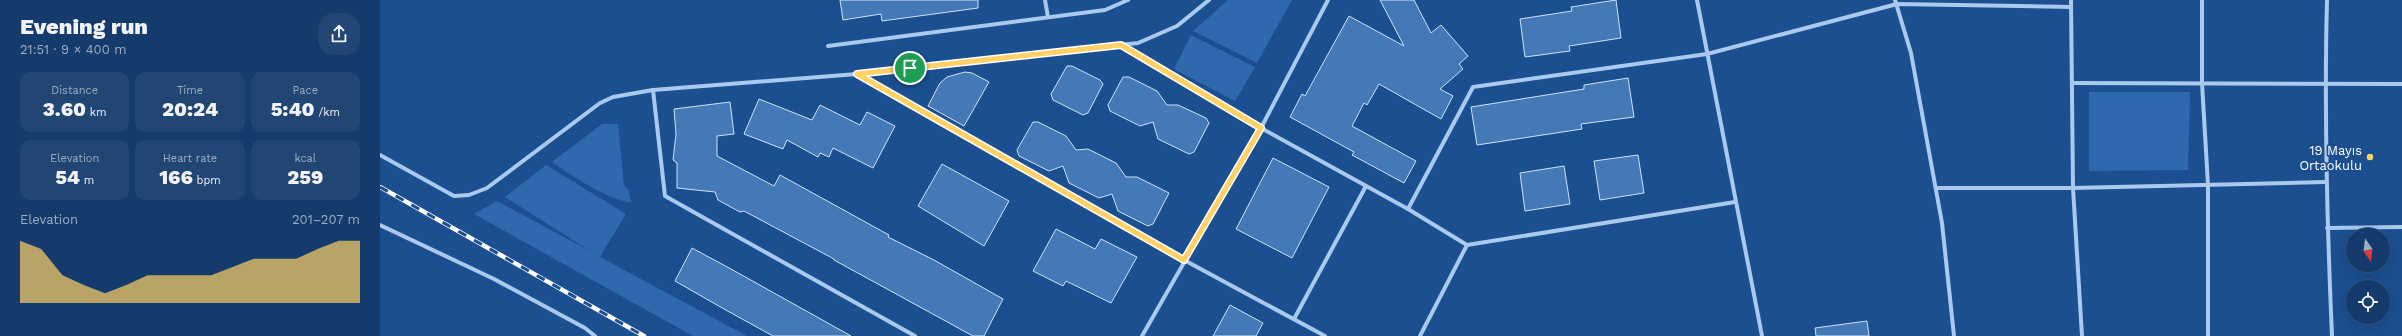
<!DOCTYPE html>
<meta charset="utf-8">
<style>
body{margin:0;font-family:"Work Sans",sans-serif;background:#214673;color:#f1f3f6;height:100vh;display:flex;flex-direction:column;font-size:15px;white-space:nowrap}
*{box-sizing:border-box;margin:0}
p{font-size:13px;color:#9dadc1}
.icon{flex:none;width:22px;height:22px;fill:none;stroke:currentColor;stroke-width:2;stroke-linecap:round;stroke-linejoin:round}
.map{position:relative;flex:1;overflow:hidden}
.panel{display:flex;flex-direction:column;background:#143b6b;width:380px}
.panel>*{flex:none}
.needle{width:26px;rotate:166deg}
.buttons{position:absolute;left:1966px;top:228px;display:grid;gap:8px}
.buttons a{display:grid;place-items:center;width:44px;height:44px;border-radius:50%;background:#143b6b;box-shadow:0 4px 16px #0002,0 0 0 1px #33557e;font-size:20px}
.pin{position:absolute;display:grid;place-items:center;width:34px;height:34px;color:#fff;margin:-17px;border:2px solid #fff;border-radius:50%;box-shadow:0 1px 4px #0007}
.round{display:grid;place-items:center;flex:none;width:42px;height:42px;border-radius:16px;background:#214673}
.headline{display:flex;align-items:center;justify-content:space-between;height:68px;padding:0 20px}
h1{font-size:22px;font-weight:800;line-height:30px}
.metrics{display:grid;grid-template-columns:repeat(3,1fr);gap:6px;height:68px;padding:4px 20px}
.metrics div{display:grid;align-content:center;border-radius:10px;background:#214673;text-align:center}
.metrics b{font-size:20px;font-weight:800}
.metrics small{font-size:11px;font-weight:400}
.metrics p{font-size:11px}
.chart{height:112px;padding:8px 20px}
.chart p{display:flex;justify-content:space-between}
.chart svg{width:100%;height:72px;margin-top:4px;fill:#ffd166;opacity:.7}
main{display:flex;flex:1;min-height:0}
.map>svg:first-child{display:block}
.green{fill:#2e69ad}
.building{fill:#4478b7;stroke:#cfe3fa}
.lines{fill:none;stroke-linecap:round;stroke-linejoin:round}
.street{stroke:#a9c9ee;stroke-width:4}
.rail-casing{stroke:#fff;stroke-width:4.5}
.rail{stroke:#1b4f8f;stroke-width:3;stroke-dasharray:9;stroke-linecap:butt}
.route-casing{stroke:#fff;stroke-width:8}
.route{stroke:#ffd166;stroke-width:5}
.poi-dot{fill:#ffd166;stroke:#1b4f8f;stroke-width:1.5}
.labels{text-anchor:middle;stroke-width:3.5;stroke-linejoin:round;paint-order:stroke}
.poi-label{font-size:13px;fill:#fff;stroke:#1b4f8f;text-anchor:end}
</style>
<main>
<section class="panel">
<div class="headline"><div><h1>Evening run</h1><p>21:51 · 9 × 400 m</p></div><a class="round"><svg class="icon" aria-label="share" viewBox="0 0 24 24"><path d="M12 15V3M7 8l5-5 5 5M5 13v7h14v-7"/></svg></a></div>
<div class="metrics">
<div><p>Distance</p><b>3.60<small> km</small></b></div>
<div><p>Time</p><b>20:24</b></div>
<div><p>Pace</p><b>5:40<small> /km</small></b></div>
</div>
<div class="metrics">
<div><p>Elevation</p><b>54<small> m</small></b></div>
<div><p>Heart rate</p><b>166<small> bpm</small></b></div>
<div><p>kcal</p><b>259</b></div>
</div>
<div class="chart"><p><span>Elevation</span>201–207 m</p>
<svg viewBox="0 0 160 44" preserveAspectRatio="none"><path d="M0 44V6L10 11L20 27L30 33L40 38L50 33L60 27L70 27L80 27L90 27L100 22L110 17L120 17L130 17L140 11L150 6L160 6V44z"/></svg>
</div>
</section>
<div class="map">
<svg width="2022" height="336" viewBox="0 0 2022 336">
<rect width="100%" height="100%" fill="#1b4f8f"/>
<g class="green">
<path d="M848,0H912L877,63L813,31Z"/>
<path d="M811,35L875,67L855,101L794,69Z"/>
<path d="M1709,92H1810L1808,170L1709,171Z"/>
<path d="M222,124H238L244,185L249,191L251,202C231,202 189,174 172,162Z"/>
<path d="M166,165L246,214L220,257L367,336H313L94,214L117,201L212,252L125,197Z"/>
</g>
<g class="building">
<path d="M460,0H598V8L502,21L501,14L463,20Z"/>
<path d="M1000,0H1034L1051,33L1061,25L1088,56L1079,64L1083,69L1060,89L1073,96L1061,119L999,84L987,105L984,103L972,126L1036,161L1024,183L972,155L974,152L910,117L922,94L925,96L969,16L1024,46Z"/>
<path d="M1236,0L1241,38L1189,46L1190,51L1145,57L1140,19L1192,11L1191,7Z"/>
<path d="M687,66H692L720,80L723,84L708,113L703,115L673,100L671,94Z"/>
<path d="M585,72L592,73L609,82L584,126L548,106L560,83L567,77Z"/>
<path d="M743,77H749L777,91L787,105H798L826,118L829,123L814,152L809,154L778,139L773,122L760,126L730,111L728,105Z"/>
<path d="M1248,78L1254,117L1201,124L1202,129L1097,145L1091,107L1204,89V85Z"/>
<path d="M379,99L432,120L440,105L480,125L487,112L515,126L493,168L453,148L449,157L440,153L438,157L407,140L403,149L364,134Z"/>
<path d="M350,102L354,134L337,136V156L394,186L400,175L509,235L508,237L554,260L623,299L604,336H593L454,260V259L364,211L360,212L338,200L335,192L297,188V163L293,160L296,134L294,109Z"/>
<path d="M653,122H658L686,136L696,150L708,149L736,163L746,177H757L789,193L773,224L768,226L738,211L732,194L719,198L689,183L683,166L669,171L639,156L637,150Z"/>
<path d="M1258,155L1264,193L1220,200L1214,161Z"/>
<path d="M893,158L949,187L912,258L856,229Z"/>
<path d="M562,164L629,201L604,246L538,206Z"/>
<path d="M1184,166L1190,204L1145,211L1140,173Z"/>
<path d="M676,229L715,249L721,239L757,257L731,303L686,281L683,286L653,271Z"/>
<path d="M312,248L351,269L471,336H393L344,309L295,281Z"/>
<path d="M850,305L883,323L876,336H833Z"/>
<path d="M1487,321L1489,336H1436L1435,328Z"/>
</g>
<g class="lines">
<g class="street">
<path d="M665,0L668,17"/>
<path d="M1317,0L1382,336"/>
<path d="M1515,0L1531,53L1562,223L1574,336"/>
<path d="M1691,0L1693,188L1702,336"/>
<path d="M1822,0V83L1828,185V336"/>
<path d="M1947,0C1944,112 1947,224 1952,336"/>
<path d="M741,45L881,128L1028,209L1087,245"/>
<path d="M448,46L725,10L748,0"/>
<path d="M478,74L758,43L797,26L829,0"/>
<path d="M1692,83L2022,84"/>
<path d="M273,90L285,196L535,336"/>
<path d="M0,155L74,196L89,195L107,188L220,103L233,97L273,90L477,74L804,260L945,336"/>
<path d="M1556,188H1693L1945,182"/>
<path d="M1028,209L1093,87L1327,54L1517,4L1691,7"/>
<path d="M0,225L114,279L205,328L215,336"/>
<path d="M1947,228L2022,227"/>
<path d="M914,319L986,186"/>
<path d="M762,336L881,128L948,0"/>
<path d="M1040,336L1087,245L1355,202"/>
</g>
<g class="rail-casing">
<path id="rail" d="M0,187L264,336"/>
</g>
<use href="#rail" class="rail"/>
</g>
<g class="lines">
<g class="route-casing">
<path id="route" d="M741,45L881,128L804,260L477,74Z"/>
</g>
<use href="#route" class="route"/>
</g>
<circle class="poi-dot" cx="1990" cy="157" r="4"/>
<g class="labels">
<g class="poi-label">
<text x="1982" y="155">19 Mayıs<tspan x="1982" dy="15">Ortaokulu</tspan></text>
</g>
</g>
</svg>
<div class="buttons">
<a><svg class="needle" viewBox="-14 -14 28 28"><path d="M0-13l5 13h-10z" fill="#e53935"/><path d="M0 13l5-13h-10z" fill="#9dadc1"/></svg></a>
<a><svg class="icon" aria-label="locate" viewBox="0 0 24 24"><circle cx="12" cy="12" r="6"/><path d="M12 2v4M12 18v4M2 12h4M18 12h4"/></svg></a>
</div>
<div class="pin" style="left:530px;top:68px;background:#1e9e55"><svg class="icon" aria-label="arrive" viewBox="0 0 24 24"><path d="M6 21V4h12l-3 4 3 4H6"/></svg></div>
</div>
</main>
